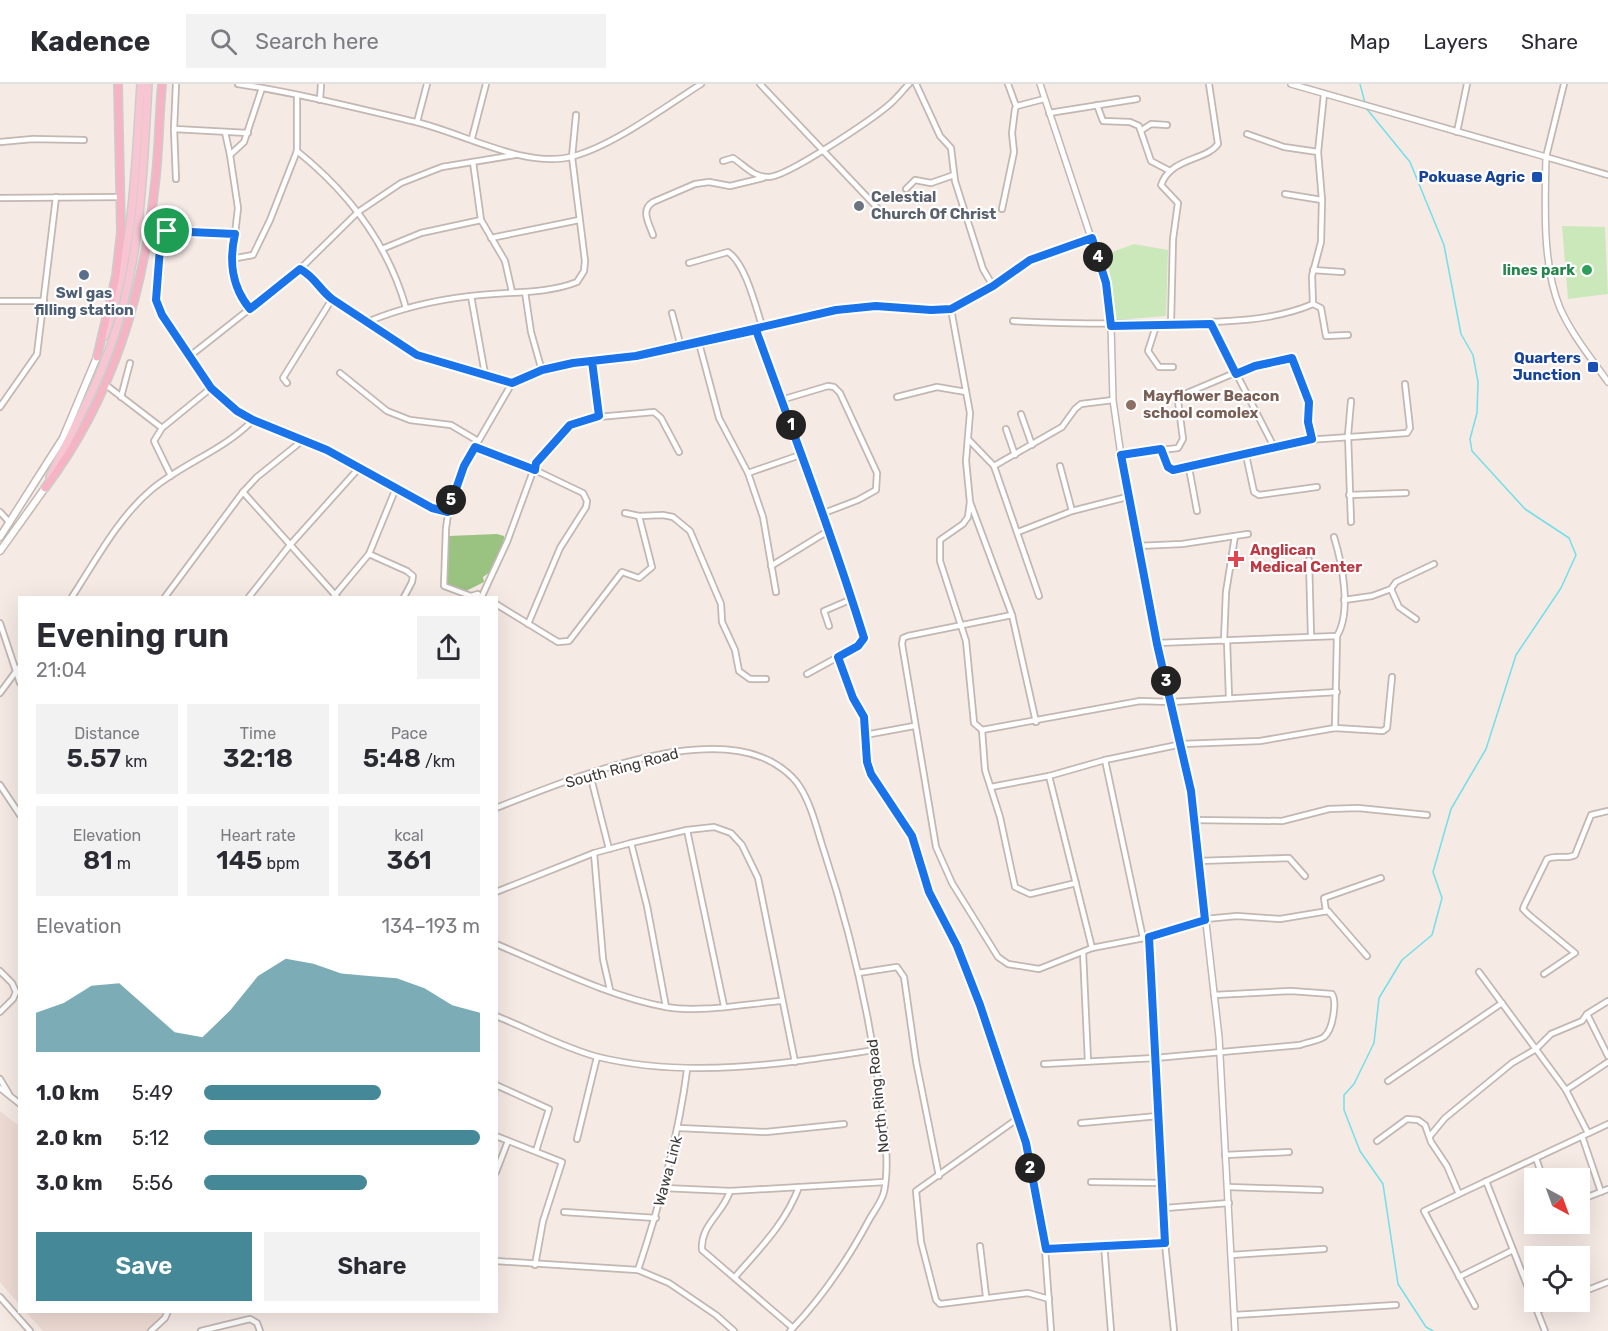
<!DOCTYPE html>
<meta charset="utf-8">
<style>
body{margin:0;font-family:Rubik,sans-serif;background:#f2f2f3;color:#2b2b33;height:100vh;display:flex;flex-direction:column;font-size:22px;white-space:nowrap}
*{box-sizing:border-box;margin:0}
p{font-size:20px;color:#7c7c81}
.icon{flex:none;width:33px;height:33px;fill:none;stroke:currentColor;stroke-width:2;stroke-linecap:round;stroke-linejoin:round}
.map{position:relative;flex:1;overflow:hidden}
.panel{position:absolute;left:18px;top:512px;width:480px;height:717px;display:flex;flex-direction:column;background:#fff;border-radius:0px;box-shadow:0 6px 24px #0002}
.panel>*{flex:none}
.needle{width:39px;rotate:139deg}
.tools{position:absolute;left:1524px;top:1084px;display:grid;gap:12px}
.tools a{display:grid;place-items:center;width:66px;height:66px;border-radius:0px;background:#fff;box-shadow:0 6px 24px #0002;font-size:30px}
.pin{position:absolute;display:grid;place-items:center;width:51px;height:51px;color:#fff;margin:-26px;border:3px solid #fff;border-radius:50%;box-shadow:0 2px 6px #0007}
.km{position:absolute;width:30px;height:30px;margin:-15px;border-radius:50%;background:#222;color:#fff;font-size:16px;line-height:30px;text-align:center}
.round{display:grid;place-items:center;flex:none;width:63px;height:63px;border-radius:0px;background:#f2f2f3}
.head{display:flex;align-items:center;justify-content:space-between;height:102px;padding:0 18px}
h1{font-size:33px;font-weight:600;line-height:45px}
.metrics{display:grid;grid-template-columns:repeat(3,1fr);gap:9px;height:102px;padding:6px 18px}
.metrics div{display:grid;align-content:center;border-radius:0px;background:#f2f2f3;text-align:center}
.metrics b{font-size:26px;font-weight:600}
.metrics small{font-size:16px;font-weight:400}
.metrics p{font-size:16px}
.chart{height:168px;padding:12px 18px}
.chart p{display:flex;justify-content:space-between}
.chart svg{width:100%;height:108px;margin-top:6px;fill:#458998;opacity:.7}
.action{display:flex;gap:12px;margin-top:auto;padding:12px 18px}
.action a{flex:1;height:69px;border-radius:0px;background:#458998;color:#fff;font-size:24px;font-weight:600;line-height:69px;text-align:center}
.action a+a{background:#f2f2f3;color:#2b2b33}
ul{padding:0 18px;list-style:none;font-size:20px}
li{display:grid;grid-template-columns:96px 72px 1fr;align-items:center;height:45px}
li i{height:15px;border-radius:8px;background:#458998}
header{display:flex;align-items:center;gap:36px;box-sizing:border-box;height:84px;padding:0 30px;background:#fff;border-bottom:2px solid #e1e1e2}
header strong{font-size:28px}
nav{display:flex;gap:33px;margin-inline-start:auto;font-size:21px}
.search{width:420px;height:54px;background:#f2f2f3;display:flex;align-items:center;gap:15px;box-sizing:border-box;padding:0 21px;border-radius:0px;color:#7c7c81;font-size:22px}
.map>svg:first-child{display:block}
.built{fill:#eedbd4}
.green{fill:#cbe8bb}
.forest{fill:#9ac280}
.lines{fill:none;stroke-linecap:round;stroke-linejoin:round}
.stream{stroke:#73dfe8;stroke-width:1.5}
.minor-casing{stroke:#c2b7b2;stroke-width:8}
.tertiary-casing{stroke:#c2b7b2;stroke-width:8}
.secondary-casing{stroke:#c2b7b2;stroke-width:9}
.primary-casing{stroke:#cdcccc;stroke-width:10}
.trunk-casing{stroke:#cdcccc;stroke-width:10}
.minor{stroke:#fff;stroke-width:4.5}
.tertiary{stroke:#fff;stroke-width:5}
.secondary{stroke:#fff;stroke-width:6}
.primary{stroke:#f8c6d2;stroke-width:7}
.trunk{stroke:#f6b3c3;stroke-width:7}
.route-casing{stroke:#fff;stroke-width:12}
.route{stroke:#1a73e8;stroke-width:8}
.transit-dot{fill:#1a4fb4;stroke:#fff;stroke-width:2}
.worship-dot{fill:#6b7280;stroke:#fff;stroke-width:2}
.leisure-dot{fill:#2e9e5b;stroke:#fff;stroke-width:2}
.service-dot{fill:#5c6f8a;stroke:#fff;stroke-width:2}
.education-dot{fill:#8d6e63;stroke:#fff;stroke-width:2}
.health-dot{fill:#e0444e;stroke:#fff;stroke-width:2}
.labels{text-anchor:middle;stroke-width:4.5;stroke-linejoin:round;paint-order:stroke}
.transit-label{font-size:15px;font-weight:bold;fill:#164399;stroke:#fff;text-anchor:end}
.worship-label{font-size:15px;font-weight:bold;fill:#5b616d;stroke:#fff;text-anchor:start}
.leisure-label{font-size:15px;font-weight:bold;fill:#27864d;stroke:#fff;text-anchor:end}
.service-label{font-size:15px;font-weight:bold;fill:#4e5e75;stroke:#fff}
.education-label{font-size:15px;font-weight:bold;fill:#785e54;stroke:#fff;text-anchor:start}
.health-label{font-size:15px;font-weight:bold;fill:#be3a42;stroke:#fff;text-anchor:start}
.street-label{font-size:15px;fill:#403b3a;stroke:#fff}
</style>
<header>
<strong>Kadence</strong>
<div class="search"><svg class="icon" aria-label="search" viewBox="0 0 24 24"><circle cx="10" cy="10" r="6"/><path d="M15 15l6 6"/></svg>Search here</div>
<nav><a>Map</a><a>Layers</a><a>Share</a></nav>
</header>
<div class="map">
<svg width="1608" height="1247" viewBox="0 0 1608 1247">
<rect width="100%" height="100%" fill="#f6eae5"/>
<g class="built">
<path d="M0,1027L19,1042V1220L0,1198Z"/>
<path d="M25,1227H165L166,1230L146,1247H43Z"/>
</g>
<g class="green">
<path d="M1562,142L1605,143L1608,210L1568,215Z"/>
<path d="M1134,160L1168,166L1166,232L1117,236L1107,170Z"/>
</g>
<path class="forest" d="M497,450L504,452V455L493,486L483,493L484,498L464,508L445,501L449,452Z"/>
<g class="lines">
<g class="stream">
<path d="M1360,0L1365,19"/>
<path d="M1366,24L1410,78L1444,161L1461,250L1473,271L1478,298L1477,329L1470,355L1472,367L1525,425L1569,454L1576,471L1561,504L1516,571L1486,665L1451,725L1433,788L1442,814L1432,851L1402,876L1379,914L1374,959L1354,1000L1344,1011V1026L1360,1067L1383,1100L1398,1200L1426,1243L1433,1247"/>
</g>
<g class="minor-casing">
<g id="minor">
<path d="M176,0L174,45L176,95"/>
<path d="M238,0C297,9 357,24 416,38C463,49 527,86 574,72C614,61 665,23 701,0"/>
<path d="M760,0L886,133"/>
<path d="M916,0L940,52L951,64L955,97L983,185L993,202"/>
<path d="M1008,0L1016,22"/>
<path d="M1564,0L1546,73L1608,91"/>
<path d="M320,16L321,0"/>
<path d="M1097,21L1103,37L1130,38L1139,42L1151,77L1170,87"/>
<path d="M1049,29L1137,15"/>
<path d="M417,38L427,0"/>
<path d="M174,45L248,49"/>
<path d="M1142,46L1151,40L1167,41"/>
<path d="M225,48L230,71"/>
<path d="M1457,48L1467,0"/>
<path d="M1247,50L1284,63L1318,68"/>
<path d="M472,54L486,0"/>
<path d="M0,58L33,55L84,56"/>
<path d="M297,67C348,108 388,160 406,224"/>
<path d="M723,77L733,74C744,81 753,93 768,93C786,94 874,34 890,20C897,14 903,6 909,0"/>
<path d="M473,78L481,136L505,177L512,208"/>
<path d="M906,105L915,96L931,99L954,91"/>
<path d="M1285,110L1322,116"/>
<path d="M0,114L120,113"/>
<path d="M1002,125L1014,68L1012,49L1015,25L1017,22L1044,15"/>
<path d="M235,150L238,124L230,71L244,58L262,4"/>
<path d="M653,151C649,139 640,126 653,118L695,100L709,98L730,102L763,94"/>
<path d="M491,154L579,136"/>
<path d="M382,165L421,149L481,136"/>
<path d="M231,175L253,171L270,136L297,67V12"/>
<path d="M689,179L728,168C746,180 756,224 763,245"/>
<path d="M300,185C315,193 319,205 332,215L417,271L512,299"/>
<path d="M1313,186L1342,188"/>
<path d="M525,208L531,248L542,287"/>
<path d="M471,212L485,290"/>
<path d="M0,217H44"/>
<path d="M1313,220L1312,192L1321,158L1322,116L1318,68L1324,10"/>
<path d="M250,225C232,202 228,177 235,150L167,147L161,151L156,216L162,231L211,304L237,328L327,366L432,424L448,428"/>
<path d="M951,225L970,329L966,377L970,418L968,433L963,440L940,456V477L966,557L974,639L982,646L1140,617L1171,618L1337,608"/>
<path d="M672,229L681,263"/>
<path d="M1013,237C1065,240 1117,240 1169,239C1217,238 1268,239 1313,220L1321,224L1326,252L1348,251"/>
<path d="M367,238C401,224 435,216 471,212C506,207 544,211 577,198L584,187L585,177L572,73L576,31"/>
<path d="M1157,239L1148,267L1159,283H1173"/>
<path d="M1171,239L1173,155L1178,119L1161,101C1171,73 1206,77 1218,60L1209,0"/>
<path d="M1211,240L1274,363"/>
<path d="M757,246C792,349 832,450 865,554L858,562L807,590"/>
<path d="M699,259L719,334L748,389L763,433L776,508"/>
<path d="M190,272L300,185L358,128L401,99L442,83L515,71"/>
<path d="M592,277L599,332"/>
<path d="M340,289L387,327L410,336L451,341L478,357"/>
<path d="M287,299L283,294L332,215"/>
<path d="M106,301L162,344L211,304"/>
<path d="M121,313L130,279"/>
<path d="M897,313L937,303L966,308"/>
<path d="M781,316L828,302L834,303L840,309L877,389L876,406L858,416L824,429"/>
<path d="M0,323L37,270L56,113"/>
<path d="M1021,330L1032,361"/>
<path d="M162,344L154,357L171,392"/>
<path d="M1006,345L1015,371"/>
<path d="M968,355L994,382L1039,512"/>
<path d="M475,363L535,386L583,409L587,417L586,423L560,464L528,540"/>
<path d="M1161,365L1168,383L1173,386L1307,356L1407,349L1410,344L1405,300"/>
<path d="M1121,371L1178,364L1183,355L1178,317L1180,312L1244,285L1289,273L1294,276L1309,318L1308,338L1312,355"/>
<path d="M1246,371L1254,408L1259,411L1317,403"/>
<path d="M994,382L1062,343L1075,325L1081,320L1113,316"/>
<path d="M1060,382L1072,427"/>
<path d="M1189,384L1197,427"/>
<path d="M748,389L800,371"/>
<path d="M243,408L337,513"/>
<path d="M1349,411L1406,409"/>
<path d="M970,418L1012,531L908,552L903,554L902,560L936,763L952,799L998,873L1008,880L1039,885L1092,864L1149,853L1205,835L1237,832L1280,835L1328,827L1367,872"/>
<path d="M0,428L10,439"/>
<path d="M625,429L639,432L663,431L673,433L690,447L721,520L722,538L735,566L739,587L750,595H766"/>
<path d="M1351,438L1348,351L1351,317"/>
<path d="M1018,448L1072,427L1127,413"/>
<path d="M1334,453C1342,479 1352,527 1337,552"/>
<path d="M1137,462L1182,460L1248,450"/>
<path d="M369,470L407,487L413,492L412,498L404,513"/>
<path d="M1309,476L1311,552"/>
<path d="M771,482L828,447"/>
<path d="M1391,505L1396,498L1434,480"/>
<path d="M334,512L369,470L396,404"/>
<path d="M482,512L507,458L536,379L557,353L570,341L587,334L654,328L661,334L679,368"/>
<path d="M72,513C96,476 118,434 151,406C183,379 223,367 253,336"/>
<path d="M165,513L243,408L257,393L303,356"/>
<path d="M249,513L290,461L359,384"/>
<path d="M476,513L478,510L471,512L444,502L446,444L450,417L464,382L512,299L542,287L573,279L636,272L836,226L876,222L951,225L993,202L1030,176L1092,155"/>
<path d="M1344,516L1372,512L1391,505L1399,523L1416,535"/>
<path d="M496,520L558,558L569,557L622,488L639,494L652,483L639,432"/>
<path d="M1012,531L1036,638"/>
<path d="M0,539L20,599"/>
<path d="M829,542L824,527L852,515"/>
<path d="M1224,557L1226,508L1235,452"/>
<path d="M1227,557L1229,613"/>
<path d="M1157,559L1337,552L1335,644"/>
<path d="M838,573L853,614L864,633L867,678L871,690L912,752L929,808L957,862L980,921L1026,1059L1045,1165"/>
<path d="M0,609L20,582"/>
<path d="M982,646L985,686L1000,733L1015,803L1030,810L1076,799"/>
<path d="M865,651L914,642"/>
<path d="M1105,676L1143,854"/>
<path d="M590,690L609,765"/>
<path d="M0,701L20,731"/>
<path d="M991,703L1049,692"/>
<path d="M496,724C565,697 690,645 761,673C775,678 792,690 800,703C812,722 817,746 824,767C851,849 870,932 881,1017C884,1046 890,1079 884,1108C882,1117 874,1127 869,1136C847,1177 822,1214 790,1247"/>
<path d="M1193,736L1282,737L1329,725L1358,724L1427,731"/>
<path d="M687,746L724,922"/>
<path d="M631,759L647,822L666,923"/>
<path d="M594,769L603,875L610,906"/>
<path d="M1198,777L1289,774L1305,792"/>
<path d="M496,808L594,769L631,759L687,746L714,743L731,749L742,761L758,794L795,978"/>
<path d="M1326,827L1324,814L1381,794"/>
<path d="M1149,853L1165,1159L1174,1247"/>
<path d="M496,860C549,882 610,913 666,923C700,929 746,920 781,917"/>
<path d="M1092,864L1049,692L1105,676L1182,660L1260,657L1335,644L1383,647L1387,644L1392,593"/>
<path d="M1083,868L1088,977"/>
<path d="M0,887L12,899L16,908L13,915L0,928"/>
<path d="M1479,888L1566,1006L1588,1049"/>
<path d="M858,889L897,883L904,893L916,977L939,1092"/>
<path d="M1544,890L1575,869L1529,831L1523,825L1524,822L1547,775C1556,770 1566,776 1575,771L1591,731L1608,727"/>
<path d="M1587,930L1608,972"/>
<path d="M496,932C529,945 564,964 598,973C689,995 783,980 874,966"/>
<path d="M1044,980L1155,974L1300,961C1308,958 1318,957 1324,953C1333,946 1337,918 1332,910L1291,907L1214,911"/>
<path d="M0,995L9,1010"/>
<path d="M1388,997L1502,919"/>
<path d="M496,1001L549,1025L536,1067"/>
<path d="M0,1004L20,1020"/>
<path d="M1566,1006L1608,978"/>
<path d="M1017,1035L916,1107L921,1158L936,1216L940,1220L1028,1209L1049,1215"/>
<path d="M1081,1039L1158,1032"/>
<path d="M679,1044L766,1048L844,1040"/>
<path d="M496,1052L562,1078L543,1137L535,1181"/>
<path d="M1430,1052L1445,1034L1512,979L1536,965L1551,950L1582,937L1587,930L1608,917"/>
<path d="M1582,1052L1601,1108"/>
<path d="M577,1055L597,973"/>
<path d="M1377,1057L1407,1035L1418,1036L1425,1041L1431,1058L1447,1082L1459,1110L1608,1040"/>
<path d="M1225,1071L1289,1068"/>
<path d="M1536,1074L1543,1095"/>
<path d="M496,1088L508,1057"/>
<path d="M1486,1097L1545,1247"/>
<path d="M1091,1098L1164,1099"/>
<path d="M1228,1103L1320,1106"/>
<path d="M664,1104L730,1107L885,1098"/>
<path d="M730,1107C723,1130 700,1141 702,1166L793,1244"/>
<path d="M1459,1110L1424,1127L1475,1222"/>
<path d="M1580,1116L1608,1105"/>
<path d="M1165,1124L1229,1119"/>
<path d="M564,1128L656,1134"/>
<path d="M1104,1160L1111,1247"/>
<path d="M980,1162L986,1212"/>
<path d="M1231,1171L1324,1165"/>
<path d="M496,1177L638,1186L669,1199L716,1231L734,1247"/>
<path d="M638,1186C660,1120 678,1055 687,986"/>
<path d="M735,1193C760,1164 785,1140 799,1103"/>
<path d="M1459,1193L1513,1166"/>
<path d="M1580,1209L1608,1198"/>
<path d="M0,1213L30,1247"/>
<path d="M1538,1226L1558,1218"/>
<path d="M1234,1231L1396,1221"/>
<path d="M151,1247L165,1234L168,1227"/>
<path d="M201,1247L250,1235L257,1239L260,1247"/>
<path d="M1051,1247L1045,1165L1165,1159"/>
</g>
</g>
<g class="tertiary-casing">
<g id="tertiary">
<path d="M1040,0L1106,199L1111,241L1113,316L1127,413L1191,707L1219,953L1235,1247"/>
<path d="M1291,0L1546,73C1545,119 1542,181 1560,224C1572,251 1591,274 1608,298"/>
</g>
</g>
<g class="secondary-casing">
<g id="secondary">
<path d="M0,453L63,354L97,273"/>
<path d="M0,467L45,404"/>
</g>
</g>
<g class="primary-casing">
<g id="primary">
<path d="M105,252C134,166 135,89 141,0"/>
<path d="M50,393C71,349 95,307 111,261C141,177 143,88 148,0"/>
</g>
</g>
<g class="trunk-casing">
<g id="trunk">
<path d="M97,273L116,192L121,148L118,0"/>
<path d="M45,404C113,313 143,212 155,100C159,67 159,33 162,0"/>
</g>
</g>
<use href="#minor" class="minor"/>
<use href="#tertiary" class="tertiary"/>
<use href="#secondary" class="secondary"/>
<use href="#primary" class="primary"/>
<use href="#trunk" class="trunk"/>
</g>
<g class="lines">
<g class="route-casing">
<path id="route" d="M167,147L235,150C229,177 231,202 250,225L300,185C315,193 319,205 332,215L417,271L512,299L542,286L573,279L636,272L756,246C793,349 832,450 864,554L858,562L838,573L853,614L864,633L867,678L871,690L912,752L929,808L957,862L980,921L1026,1059L1046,1165L1165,1159L1149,853L1205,836L1191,707L1157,560L1121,371L1161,365L1168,383L1173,386L1312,355L1308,338L1309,318L1292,274L1255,282L1236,290L1211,240L1111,242L1106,199L1092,154L1030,176L993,202L951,225L931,226L876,222L836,226L636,272L592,277L599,332L570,341L536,379L535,386L475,363L464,382L448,428L432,424L327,366L253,336L237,327L211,304L162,231L156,216L161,151L167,147"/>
</g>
<use href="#route" class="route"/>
</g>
<g class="transit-dot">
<rect x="1531" y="87" width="12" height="12" rx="3"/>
<rect x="1587" y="277" width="12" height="12" rx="3"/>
</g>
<circle class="worship-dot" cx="859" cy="122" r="6"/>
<circle class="leisure-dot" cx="1587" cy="186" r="6"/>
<circle class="service-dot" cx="84" cy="191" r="6"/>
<circle class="education-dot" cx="1131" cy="321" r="6"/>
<path class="health-dot" d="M1233 466h6v6h6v6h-6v6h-6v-6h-6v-6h6z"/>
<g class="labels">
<g class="transit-label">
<text x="1525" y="98">Pokuase Agric</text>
<text x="1581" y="279">Quarters<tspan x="1581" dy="17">Junction</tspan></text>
</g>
<g class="worship-label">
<text x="871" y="118">Celestial<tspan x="871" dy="17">Church Of Christ</tspan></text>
</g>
<g class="leisure-label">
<text x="1575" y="191">lines park</text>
</g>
<g class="service-label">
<text x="84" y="214">Swl gas<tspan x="84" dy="17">filling station</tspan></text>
</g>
<g class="education-label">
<text x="1143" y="317">Mayflower Beacon<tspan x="1143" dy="17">school comolex</tspan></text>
</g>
<g class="health-label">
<text x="1250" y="471">Anglican<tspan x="1250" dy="17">Medical Center</tspan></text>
</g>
<g class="street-label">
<text transform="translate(622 684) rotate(-15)" y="5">South Ring Road</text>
<text transform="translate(878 1012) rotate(-96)" y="5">North Ring Road</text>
<text transform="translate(668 1087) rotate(-75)" y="5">Wawa Link</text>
</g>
</g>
</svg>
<div class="tools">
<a><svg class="needle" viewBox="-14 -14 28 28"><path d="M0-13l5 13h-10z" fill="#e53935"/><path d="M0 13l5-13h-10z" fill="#7c7c81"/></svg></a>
<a><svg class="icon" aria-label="locate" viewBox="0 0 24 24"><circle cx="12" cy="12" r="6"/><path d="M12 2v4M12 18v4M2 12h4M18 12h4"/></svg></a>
</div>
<div class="pin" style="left:167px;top:147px;background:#1e9e55"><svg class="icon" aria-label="arrive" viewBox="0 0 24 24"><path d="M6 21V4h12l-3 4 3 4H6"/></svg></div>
<b class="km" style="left:791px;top:341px">1</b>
<b class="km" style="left:1030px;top:1084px">2</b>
<b class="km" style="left:1166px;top:597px">3</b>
<b class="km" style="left:1098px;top:173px">4</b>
<b class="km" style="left:451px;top:416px">5</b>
<section class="panel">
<div class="head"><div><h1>Evening run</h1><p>21:04</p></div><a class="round"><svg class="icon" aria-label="share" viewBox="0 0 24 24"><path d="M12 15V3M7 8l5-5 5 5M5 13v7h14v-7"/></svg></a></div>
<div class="metrics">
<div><p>Distance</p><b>5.57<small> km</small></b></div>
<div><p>Time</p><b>32:18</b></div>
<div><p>Pace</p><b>5:48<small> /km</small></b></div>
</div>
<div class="metrics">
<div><p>Elevation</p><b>81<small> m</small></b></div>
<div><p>Heart rate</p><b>145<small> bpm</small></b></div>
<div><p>kcal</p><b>361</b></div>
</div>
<div class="chart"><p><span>Elevation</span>134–193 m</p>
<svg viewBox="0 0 160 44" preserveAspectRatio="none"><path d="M0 44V28L10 24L20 17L30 16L40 26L50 36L60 38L70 27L80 13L90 6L100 8L110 12L120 13L130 14L140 18L150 25L160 28V44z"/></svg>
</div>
<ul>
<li><b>1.0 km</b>5:49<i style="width:64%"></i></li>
<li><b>2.0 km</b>5:12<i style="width:100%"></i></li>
<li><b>3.0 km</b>5:56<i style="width:59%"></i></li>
</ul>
<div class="action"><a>Save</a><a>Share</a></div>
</section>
</div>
